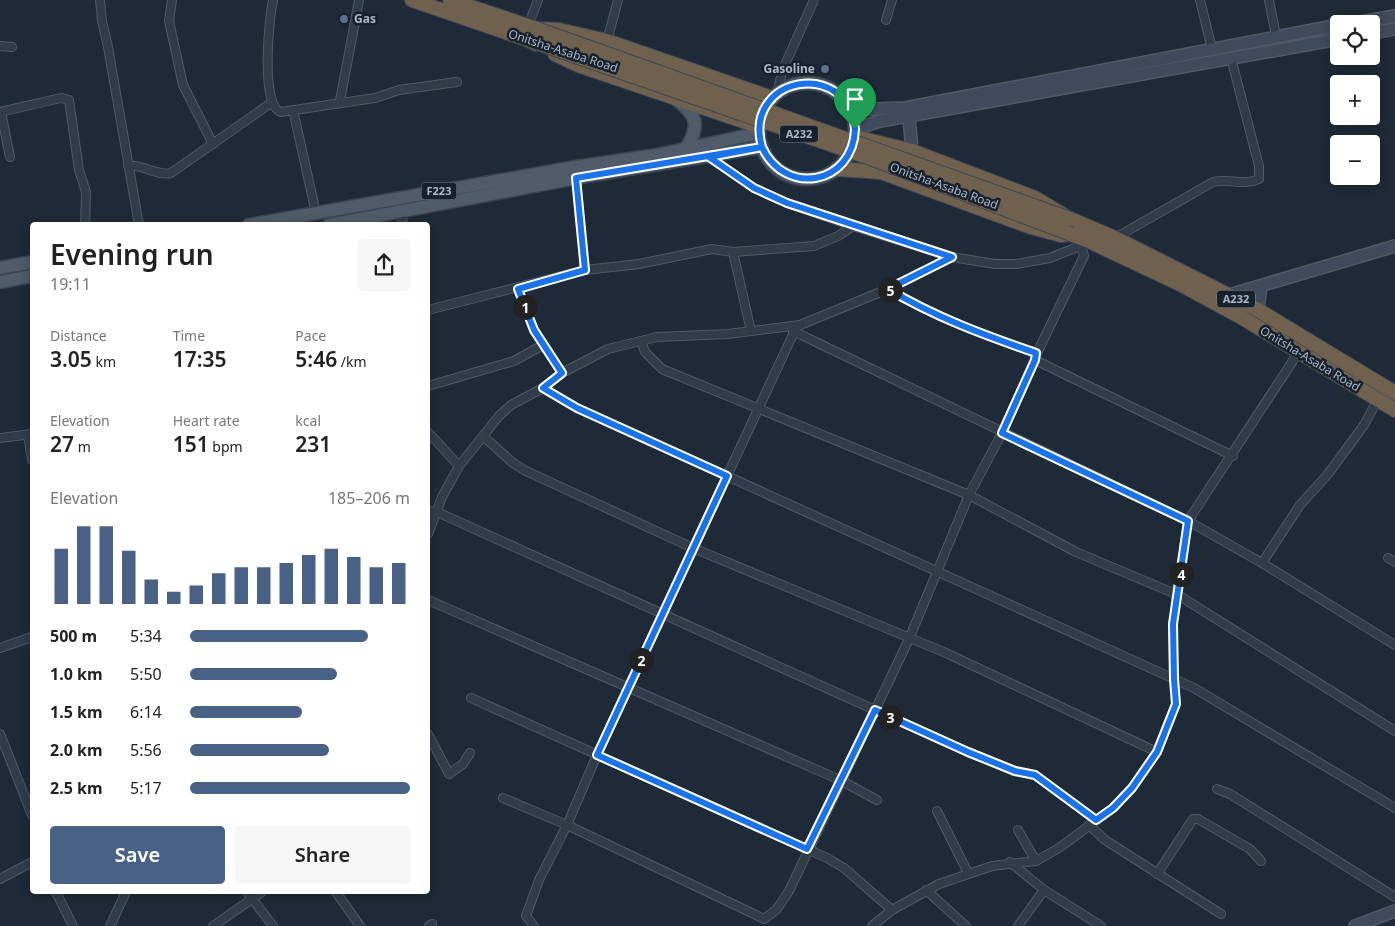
<!DOCTYPE html>
<meta charset="utf-8">
<style>
body{margin:0;font-family:"Noto Sans",sans-serif;background:#f6f6f6;color:#222;height:100vh;display:flex;flex-direction:column;font-size:19px;white-space:nowrap}
*{box-sizing:border-box;margin:0}
p{font-size:16px;color:#767676}
.icon{flex:none;width:28px;height:28px;fill:none;stroke:currentColor;stroke-width:2;stroke-linecap:round;stroke-linejoin:round}
.map{position:relative;flex:1;overflow:hidden}
.sheet{position:absolute;left:30px;top:222px;width:400px;height:672px;display:flex;flex-direction:column;background:#fff;border-radius:5px;box-shadow:0 2px 12px #0003}
.sheet>*{flex:none}
.controls{position:absolute;left:1330px;top:15px;display:grid;gap:10px}
.controls a{display:grid;place-items:center;width:50px;height:50px;border-radius:5px;background:#fff;box-shadow:0 2px 12px #0003;font-size:25px}
.pin{position:absolute;display:grid;place-items:center;width:42px;height:42px;color:#fff;margin:-51px -21px;border-radius:50% 50% 50% 0;rotate:-45deg;box-shadow:0 0 5px #0007}
.pin .icon{rotate:45deg}
.km{position:absolute;width:25px;height:25px;margin:-12px;border-radius:50%;background:#222;color:#fff;font-size:14px;line-height:25px;text-align:center}
.round{display:grid;place-items:center;flex:none;width:52px;height:52px;border-radius:5px;background:#f6f6f6}
.overview{display:flex;align-items:center;justify-content:space-between;height:85px;padding:0 20px}
h1{font-size:28px;font-weight:600;line-height:38px}
.metrics{display:grid;grid-template-columns:repeat(3,1fr);gap:8px;height:85px;padding:5px 20px}
.metrics div{display:grid;align-content:center}
.metrics b{font-size:21px;font-weight:600}
.metrics small{font-size:14px;font-weight:400}
.metrics p{font-size:14px}
.chart{height:140px;padding:10px 20px}
.chart p{display:flex;justify-content:space-between}
.chart svg{width:100%;height:90px;margin-top:5px;stroke:#486185;stroke-width:6}
.cta{display:flex;gap:10px;margin-top:auto;padding:10px 20px}
.cta a{flex:1;height:58px;border-radius:5px;background:#486185;color:#fff;font-size:20px;font-weight:600;line-height:58px;text-align:center}
.cta a+a{background:#f6f6f6;color:#222}
ul{padding:0 20px;list-style:none;font-size:16px}
li{display:grid;grid-template-columns:80px 60px 1fr;align-items:center;height:38px}
li i{height:12px;border-radius:6px;background:#486185}
.map>svg:first-child{display:block}
.lines{fill:none;stroke-linecap:round;stroke-linejoin:round}
.street-casing{stroke:#4f5967;stroke-width:10}
.secondary-casing{stroke:#4f5967;stroke-width:14}
.primary-casing{stroke:#3b4552;stroke-width:15}
.highway-casing{stroke:#3c4653;stroke-width:16}
.street{stroke:#313c49;stroke-width:8}
.secondary{stroke:#3f4b5c;stroke-width:11}
.primary{stroke:#4f5b69;stroke-width:12}
.highway{stroke:#6f614e;stroke-width:14}
.highway-bridge-casing{stroke:#3c4653;stroke-width:16;stroke-linecap:butt}
.highway-bridge{stroke:#6f614e;stroke-width:14}
.route-casing{stroke:#fff;stroke-width:10}
.route{stroke:#1a73e8;stroke-width:6}
.service-dot{fill:#5c6f8a;stroke:#17212d;stroke-width:2}
.labels{text-anchor:middle;stroke-width:5;stroke-linejoin:round;paint-order:stroke}
.shield{fill:#17212d;stroke:#7f8998;stroke-width:1}
.shield-label{font-size:11px;font-weight:bold;fill:#abb6c6}
.poi-label{font-size:12px;font-weight:bold;fill:#abb6c6;stroke:#17212d;text-anchor:start}
.street-label{font-size:12px;fill:#abb6c6;stroke:#17212d}
</style>
<div class="map">
<svg width="1395" height="926" viewBox="0 0 1395 926">
<rect width="100%" height="100%" fill="#1e2a38"/>
<g class="lines">
<g class="street-casing">
<g id="street">
<path d="M100,0L102,21L108,47L139,225"/>
<path d="M172,0L169,21L183,85L213,144"/>
<path d="M273,0C269,18 260,106 281,112L375,98L399,90L457,82"/>
<path d="M1200,0L1212,49"/>
<path d="M1269,0L1276,36"/>
<path d="M886,20L892,0"/>
<path d="M528,26L538,0"/>
<path d="M607,41L618,0"/>
<path d="M0,46L12,47"/>
<path d="M777,93L783,69L814,0"/>
<path d="M340,101L359,0"/>
<path d="M293,110L316,213"/>
<path d="M0,112L61,98L69,100L79,170L86,192L85,225"/>
<path d="M1,112L10,157"/>
<path d="M709,157L754,188L787,203L853,226"/>
<path d="M128,166C144,164 155,176 171,173L271,103"/>
<path d="M576,178L585,270"/>
<path d="M401,211L403,225"/>
<path d="M1115,238L1213,182C1229,178 1244,186 1259,179V166L1231,58"/>
<path d="M733,252L751,331"/>
<path d="M518,289L534,330L562,373"/>
<path d="M888,289C935,317 984,335 1037,353"/>
<path d="M428,310L585,270L639,264L712,249L733,252L814,246L838,236L853,226L952,257"/>
<path d="M793,331L1188,521L1262,563L1395,645"/>
<path d="M641,341L645,352L662,369L969,495L1076,552L1178,595L1395,731"/>
<path d="M1035,360L1233,456"/>
<path d="M428,386L514,361L543,345"/>
<path d="M543,388L577,408L1194,688L1395,808"/>
<path d="M428,432L459,466"/>
<path d="M28,435L32,460"/>
<path d="M483,436L513,463L526,471L693,548L946,653L1157,752"/>
<path d="M0,438L32,434"/>
<path d="M428,511L437,512L968,752L1015,771L1035,775L1096,820"/>
<path d="M428,534L442,497L459,466L499,416L511,405L543,388L562,373L608,349L657,337L728,334L800,325L888,289L952,257L995,264H1016L1050,258L1085,244"/>
<path d="M1388,558L1395,562"/>
<path d="M1262,563L1300,505L1328,474L1364,425L1378,399"/>
<path d="M428,600L840,780L877,800"/>
<path d="M0,648L32,637"/>
<path d="M471,698L827,858L844,868L892,910"/>
<path d="M0,734L32,815"/>
<path d="M428,734L449,774L463,764L470,753"/>
<path d="M1217,789L1230,794L1395,897"/>
<path d="M503,798L567,825L756,915L764,919L777,909L789,891L909,639L969,495L1002,433L1035,360L1037,353L1084,256L1081,246"/>
<path d="M937,811L968,873"/>
<path d="M1089,825L1105,840L1221,914"/>
<path d="M1018,830L1036,861"/>
<path d="M1010,862L1044,890L1101,926"/>
<path d="M1157,874L1193,819H1198L1250,849L1261,861"/>
<path d="M0,879L32,862"/>
<path d="M926,890L966,926"/>
<path d="M56,892L73,926"/>
<path d="M247,892L273,926"/>
<path d="M336,892L360,926"/>
<path d="M110,926L126,892"/>
<path d="M213,926L262,892"/>
<path d="M429,926L432,924"/>
<path d="M534,926L526,916L539,880L567,825L597,755L796,328"/>
<path d="M872,926L892,910L939,884L992,866L1036,861L1043,857L1059,848L1113,808L1132,788L1157,752L1176,704L1174,679L1173,624L1188,521L1298,353"/>
<path d="M1018,926L1044,890"/>
</g>
</g>
<g class="secondary-casing">
<g id="secondary">
<path d="M1349,24L1395,16"/>
<path d="M1371,33L1395,29"/>
<path d="M849,108L876,109L905,108L1339,25"/>
<path d="M909,117L912,151"/>
<path d="M855,129L880,121L1339,39"/>
<path d="M1229,295L1395,246"/>
<path d="M1258,310L1261,286"/>
<path d="M1355,926L1395,911"/>
</g>
</g>
<g class="primary-casing">
<g id="primary">
<circle cx="807" cy="131" r="48"/>
<path d="M676,99C698,117 700,124 686,149"/>
<path d="M249,225L576,167L657,155L759,133"/>
<path d="M329,225L576,178L761,147"/>
<path d="M0,268L32,262"/>
<path d="M0,282L32,276"/>
</g>
</g>
<g class="highway-casing">
<g id="highway">
<path d="M412,0L526,39L536,44"/>
<path d="M450,0L537,29L559,30L607,41L772,98"/>
<path d="M555,54L578,65L758,126"/>
<path d="M855,137L912,151L1035,198L1070,219L1115,238L1258,310L1395,393"/>
<path d="M837,169L881,172L1031,227L1061,235L1071,234L1091,242L1182,285L1241,317L1395,410"/>
</g>
</g>
<use href="#street" class="street"/>
<use href="#secondary" class="secondary"/>
<use href="#primary" class="primary"/>
<use href="#highway" class="highway"/>
<g class="highway-bridge-casing">
<g id="highway-bridge">
<path d="M537,29L1070,219"/>
<path d="M526,39L873,159L1071,234"/>
</g>
</g>
<use href="#highway-bridge" class="highway-bridge"/>
</g>
<g class="lines">
<g class="route-casing">
<path id="route" d="M855,129C853,185 785,197 762,147L576,178L585,270L518,289L534,330L562,373L543,388L577,408L727,476L597,755L807,849L875,710L968,752L1015,771L1035,775L1096,820L1113,808L1132,788L1157,752L1176,704L1174,679L1173,624L1188,521L1002,433L1035,360L1036,353C984,335 935,317 888,289L952,257L787,203L754,188L709,157L762,147C742,76 848,57 855,129"/>
</g>
<use href="#route" class="route"/>
</g>
<g class="service-dot">
<circle cx="344" cy="19" r="5"/>
<circle cx="825" cy="69" r="5"/>
</g>
<g class="labels">
<g class="shield">
<rect x="780" y="125.5" width="38" height="17" rx="4"/>
<rect x="421.5" y="182.5" width="35" height="17" rx="4"/>
<rect x="1217" y="290.5" width="38" height="17" rx="4"/>
</g>
<g class="shield-label">
<text x="799" y="138">A232</text>
<text x="439" y="195">F223</text>
<text x="1236" y="303">A232</text>
</g>
<g class="poi-label">
<text x="354" y="23">Gas</text>
<text x="815" y="73" text-anchor="end">Gasoline</text>
</g>
<g class="street-label">
<text transform="translate(563 51) rotate(18)" y="4">Onitsha-Asaba Road</text>
<text transform="translate(944 186) rotate(20)" y="4">Onitsha-Asaba Road</text>
<text transform="translate(1310 359) rotate(31)" y="4">Onitsha-Asaba Road</text>
</g>
</g>
</svg>
<div class="controls">
<a><svg class="icon" aria-label="locate" viewBox="0 0 24 24"><circle cx="12" cy="12" r="6"/><path d="M12 2v4M12 18v4M2 12h4M18 12h4"/></svg></a>
<a>+</a>
<a>−</a>
</div>
<div class="pin" style="left:855px;top:129px;background:#1e9e55"><svg class="icon" aria-label="arrive" viewBox="0 0 24 24"><path d="M6 21V4h12l-3 4 3 4H6"/></svg></div>
<b class="km" style="left:525px;top:307px">1</b>
<b class="km" style="left:641px;top:660px">2</b>
<b class="km" style="left:890px;top:717px">3</b>
<b class="km" style="left:1181px;top:574px">4</b>
<b class="km" style="left:890px;top:290px">5</b>
<section class="sheet">
<div class="overview"><div><h1>Evening run</h1><p>19:11</p></div><a class="round"><svg class="icon" aria-label="share" viewBox="0 0 24 24"><path d="M12 15V3M7 8l5-5 5 5M5 13v7h14v-7"/></svg></a></div>
<div class="metrics">
<div><p>Distance</p><b>3.05<small> km</small></b></div>
<div><p>Time</p><b>17:35</b></div>
<div><p>Pace</p><b>5:46<small> /km</small></b></div>
</div>
<div class="metrics">
<div><p>Elevation</p><b>27<small> m</small></b></div>
<div><p>Heart rate</p><b>151<small> bpm</small></b></div>
<div><p>kcal</p><b>231</b></div>
</div>
<div class="chart"><p><span>Elevation</span>185–206 m</p>
<svg viewBox="0 0 160 44" preserveAspectRatio="none"><path d="M5 44V17M15 44V6M25 44V6M35 44V18M45 44V32M55 44V38M65 44V35M75 44V29M85 44V26M95 44V26M105 44V24M115 44V20M125 44V17M135 44V21M145 44V26M155 44V24"/></svg>
</div>
<ul>
<li><b>500 m</b>5:34<i style="width:81%"></i></li>
<li><b>1.0 km</b>5:50<i style="width:67%"></i></li>
<li><b>1.5 km</b>6:14<i style="width:51%"></i></li>
<li><b>2.0 km</b>5:56<i style="width:63%"></i></li>
<li><b>2.5 km</b>5:17<i style="width:100%"></i></li>
</ul>
<div class="cta"><a>Save</a><a>Share</a></div>
</section>
</div>
